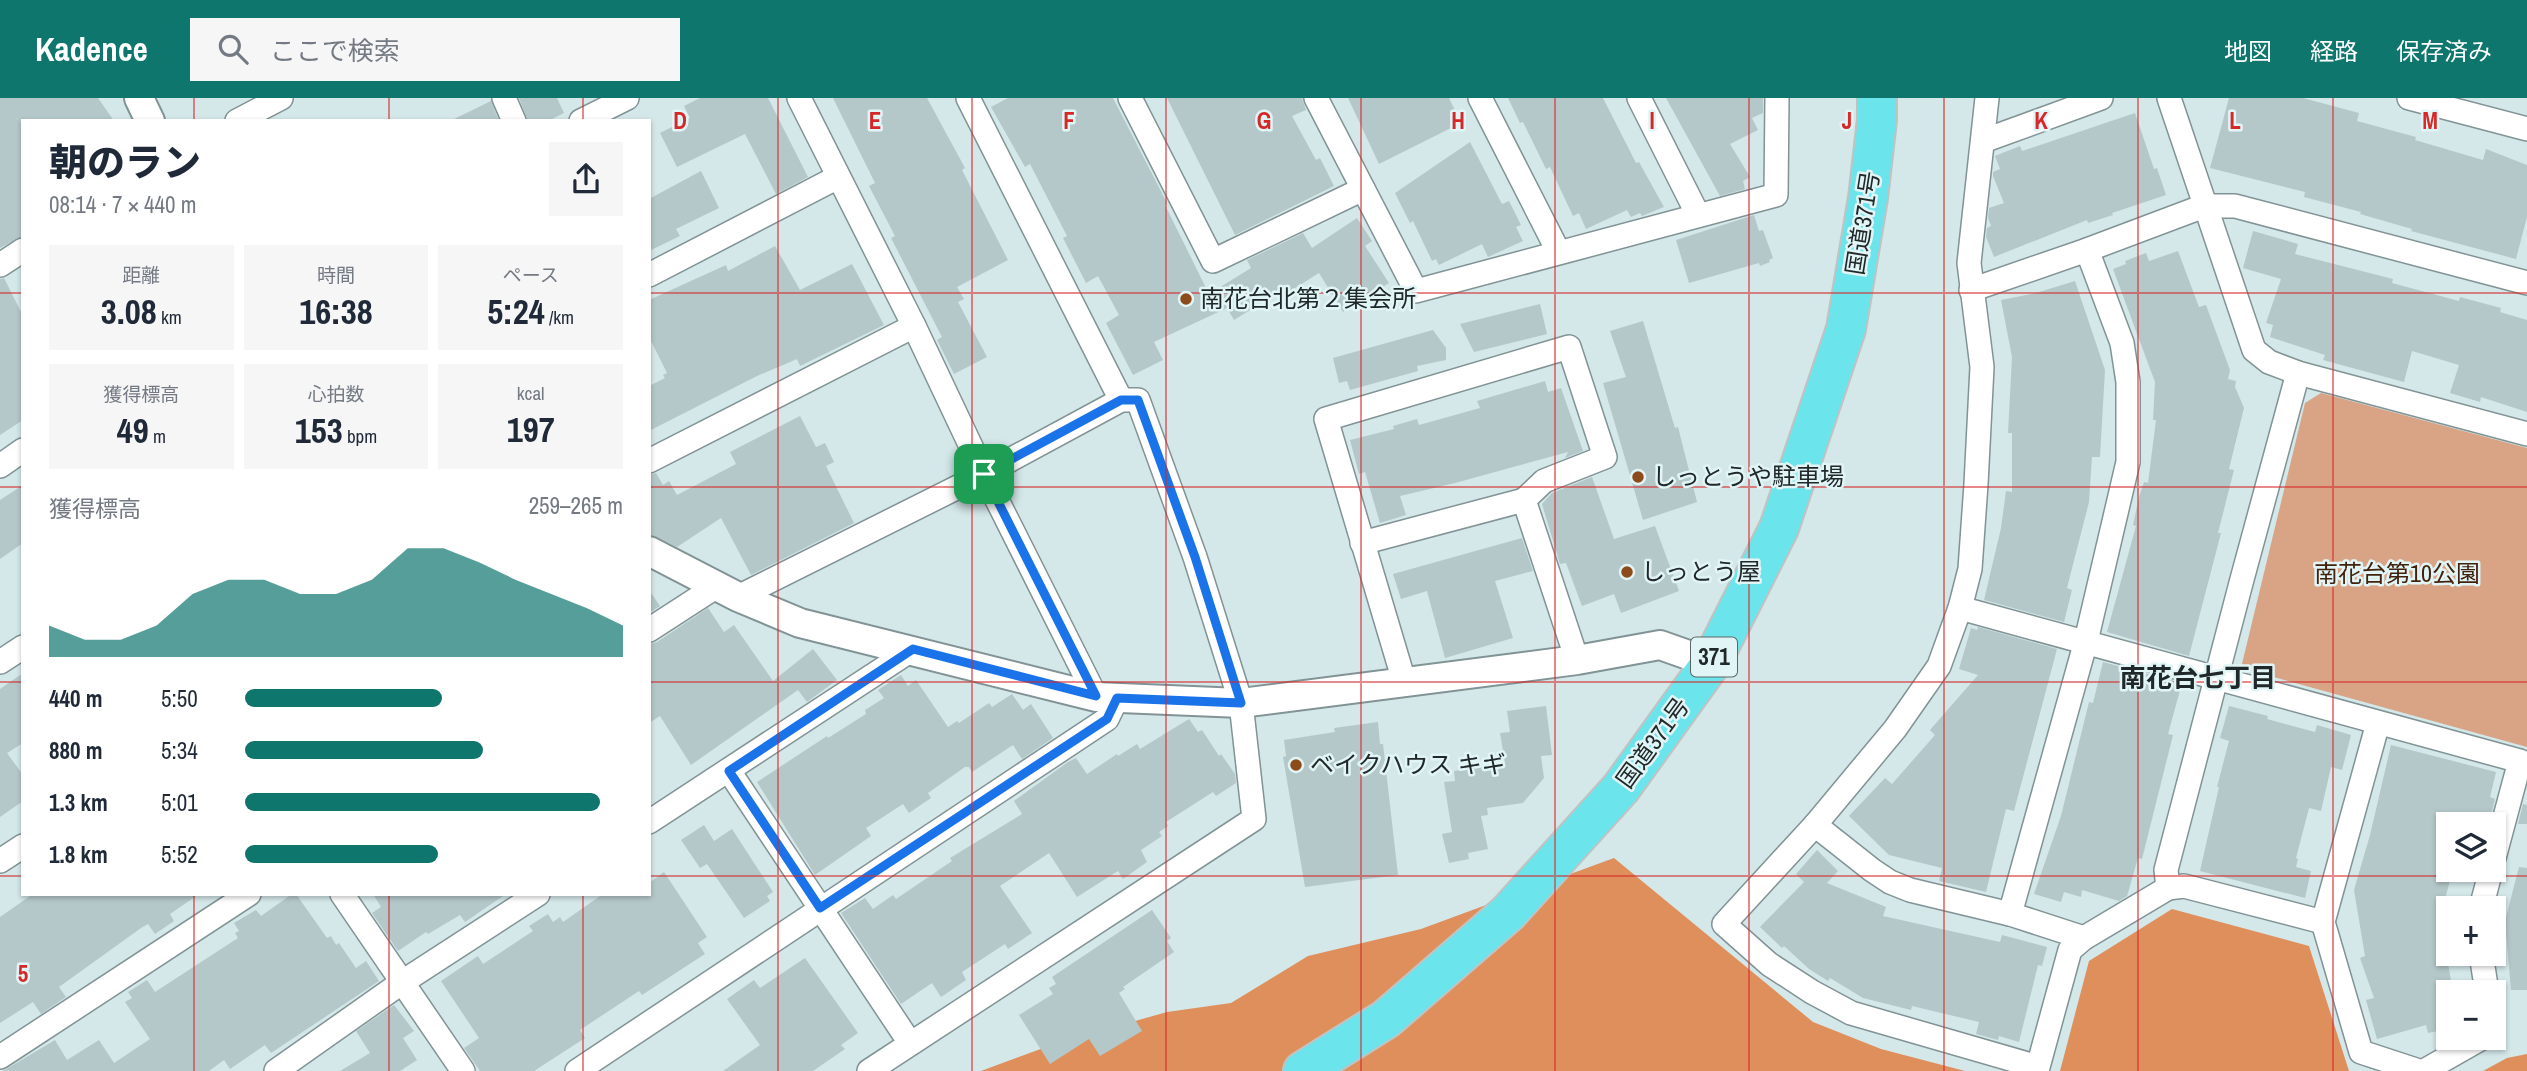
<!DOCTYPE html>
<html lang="ja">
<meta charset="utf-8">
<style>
body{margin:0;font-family:"Archivo Narrow","Noto Sans JP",sans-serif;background:#f6f6f7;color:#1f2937;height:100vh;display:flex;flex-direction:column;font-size:26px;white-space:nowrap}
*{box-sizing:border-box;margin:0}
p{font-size:23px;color:#747a83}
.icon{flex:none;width:38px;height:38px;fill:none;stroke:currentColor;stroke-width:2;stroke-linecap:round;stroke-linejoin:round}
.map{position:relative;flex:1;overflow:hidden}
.sheet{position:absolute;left:21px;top:21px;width:630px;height:777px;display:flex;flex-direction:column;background:#fff;border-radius:0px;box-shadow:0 2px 5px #0004}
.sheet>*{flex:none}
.fabs{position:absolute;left:2436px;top:714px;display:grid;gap:14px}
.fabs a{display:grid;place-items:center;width:70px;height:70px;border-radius:0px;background:#fff;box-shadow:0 2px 5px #0004;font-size:35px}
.pin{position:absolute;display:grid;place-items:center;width:60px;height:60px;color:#fff;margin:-30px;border-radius:14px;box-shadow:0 4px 10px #0006}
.round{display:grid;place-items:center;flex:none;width:74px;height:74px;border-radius:0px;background:#f6f6f7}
.summary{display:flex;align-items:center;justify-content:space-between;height:119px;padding:0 28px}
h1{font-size:38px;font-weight:800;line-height:52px}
.figures{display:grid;grid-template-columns:repeat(3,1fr);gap:10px;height:119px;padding:7px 28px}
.figures div{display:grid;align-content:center;border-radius:0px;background:#f6f6f7;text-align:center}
.figures b{font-size:35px;font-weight:800}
.figures small{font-size:19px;font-weight:400}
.figures p{font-size:19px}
.chart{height:196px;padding:14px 28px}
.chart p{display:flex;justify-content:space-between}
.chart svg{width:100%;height:126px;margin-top:7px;fill:#0f766e;opacity:.7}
ul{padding:0 28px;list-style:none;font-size:23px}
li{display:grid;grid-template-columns:112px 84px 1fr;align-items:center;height:52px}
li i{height:18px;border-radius:9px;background:#0f766e}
header{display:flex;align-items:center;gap:42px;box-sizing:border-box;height:98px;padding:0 35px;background:#0f766e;color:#fff}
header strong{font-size:33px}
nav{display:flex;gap:38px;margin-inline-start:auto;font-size:24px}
.search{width:490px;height:63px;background:#f6f6f7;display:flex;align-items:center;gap:18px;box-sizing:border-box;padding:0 24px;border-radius:0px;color:#747a83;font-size:26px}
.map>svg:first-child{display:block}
.green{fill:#d9a485}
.forest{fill:#df8f5c}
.building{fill:#b5c8c9}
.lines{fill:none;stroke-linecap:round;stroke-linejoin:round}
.minor-casing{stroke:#819395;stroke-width:26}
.tertiary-casing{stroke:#819395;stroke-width:32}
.trunk-casing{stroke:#c1c3c3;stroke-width:42}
.minor{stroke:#fff;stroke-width:23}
.tertiary{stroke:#fff;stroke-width:28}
.trunk{stroke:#6ce4ec;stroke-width:38}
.route-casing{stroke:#fff;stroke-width:14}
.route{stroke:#1a73e8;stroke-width:9}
.grid{fill:none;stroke:#d62828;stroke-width:2;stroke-opacity:0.55}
.poi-dot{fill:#8d4a1a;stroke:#e1f5f6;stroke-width:2.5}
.labels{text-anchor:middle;stroke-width:5;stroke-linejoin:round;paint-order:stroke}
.shield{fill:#e1f5f6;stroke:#5b6666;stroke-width:2}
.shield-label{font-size:23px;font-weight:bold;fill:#212829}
.street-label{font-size:24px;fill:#212829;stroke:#e1f5f6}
.poi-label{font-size:24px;fill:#212829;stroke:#e1f5f6;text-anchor:start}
.park-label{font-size:24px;fill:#42220c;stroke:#e1f5f6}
.neighbourhood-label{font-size:26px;font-weight:bold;fill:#212829;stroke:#e1f5f6}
.grid-label{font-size:23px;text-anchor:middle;font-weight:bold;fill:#d62828;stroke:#e1f5f6;stroke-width:5;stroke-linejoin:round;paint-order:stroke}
</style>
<header>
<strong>Kadence</strong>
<div class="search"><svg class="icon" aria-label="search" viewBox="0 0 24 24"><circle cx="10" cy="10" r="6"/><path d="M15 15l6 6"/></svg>ここで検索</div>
<nav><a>地図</a><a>経路</a><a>保存済み</a></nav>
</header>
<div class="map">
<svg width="2527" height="973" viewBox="0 0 2527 973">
<rect width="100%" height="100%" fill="#d4e7e9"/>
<path class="green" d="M2321,295L2527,350V649L2241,570L2305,305Z"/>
<g class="forest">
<path d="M1614,760L1813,924L1881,951L1965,973H981L1057,945L1167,914L1231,905L1308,858L1421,831Z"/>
<path d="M2172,811L2309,848L2349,973H2060L2089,863Z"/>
<path d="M2527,956V973H2483L2507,960Z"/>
</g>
<g class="building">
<path d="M0,0H98L114,23H23V138L0,150Z"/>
<path d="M519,0H557L564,15L548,23H528Z"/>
<path d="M700,0H768L808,79L776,96L745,36L677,69L660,35L690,20L684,8Z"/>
<path d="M833,0H927L965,70L962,72L1008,162L957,189L964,201L958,204L987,259L954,276L937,242L942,239L891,140L895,138L869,88L875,85Z"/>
<path d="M1008,0H1113L1167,105L1165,107L1209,196L1251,170L1247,162L1303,135L1312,150L1357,120L1372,143L1365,148L1389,185L1343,214L1319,175L1287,195L1284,191L1234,222L1227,210L1154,244L1163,262L1133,277L1106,225L1119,217L1098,178L1086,185L1063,140L1067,138L1030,66L1025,69L991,9Z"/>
<path d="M1167,0H1302L1306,12L1292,18L1316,62L1320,60L1334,88L1235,137Z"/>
<path d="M1348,0H1449L1461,25L1379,66Z"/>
<path d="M1508,0H1603L1636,65L1639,64L1664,109L1642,118L1640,115L1631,119L1627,112L1586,131L1579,115L1573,118L1550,69L1546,71L1523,24L1520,25Z"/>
<path d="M1666,0H1763V15L1752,20L1758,32L1730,46L1750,79L1743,83L1745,91L1720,98Z"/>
<path d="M2229,0H2303L2359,15L2357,23L2416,39L2415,42L2483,62L2486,51L2527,67V119L2516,161L2411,133L2412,131L2360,116L2361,114L2304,99L2305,94L2210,70Z"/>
<path d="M491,3L499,23H450Z"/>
<path d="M2135,15L2154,71L2157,70L2166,97L2112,115L2113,117L2088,125L2087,122L1994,159L1986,139L1987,130L1991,128L1988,120L1989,110L2004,105L1993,78V74L2000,71L1995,58L2020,48L2022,53Z"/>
<path d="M1470,44L1502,106L1509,103L1521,127L1516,129L1523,143L1488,159L1482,146L1439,167L1436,161L1432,163L1413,123L1410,125L1395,95Z"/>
<path d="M701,73L719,110L676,131L680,138L649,153V101Z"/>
<path d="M1754,117L1759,133L1763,132L1773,160L1769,162L1770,164L1760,168L1759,165L1689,185L1676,142Z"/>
<path d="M2253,133L2298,146L2295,156L2393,181L2392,185L2459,203L2460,199L2501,210L2500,214L2527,222V314L2481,299L2480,304L2450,295L2459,267L2412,253L2404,284L2323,262L2325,257L2270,239L2273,227L2266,225L2281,181L2243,170Z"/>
<path d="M775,148L800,192L852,166L884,227L800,268L797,261L757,278L649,333V288L665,280L663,277L667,275L649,239V202L726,167L728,173Z"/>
<path d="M2178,153L2199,209L2206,207L2230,272L2228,281L2236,283L2235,289L2244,310L2229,371L2234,372L2218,435H2221L2189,558L2107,534L2136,428L2133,427L2139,399L2144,384L2148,385L2156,322H2153L2155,284L2113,171L2126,166L2125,163L2146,155L2149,163Z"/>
<path d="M4,180L23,218V322L0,337V181Z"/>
<path d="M2075,183L2105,272L2100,359H2092L2089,404L2067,490L2072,492L2064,524L1984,502L2001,430L2006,393L2012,394V335H2008L2012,259L2001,202L2036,195Z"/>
<path d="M1540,206L1547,236L1474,254L1460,226Z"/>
<path d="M1643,223L1675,330L1678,329L1697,404L1643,422L1603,285L1626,279L1610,233Z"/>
<path d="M1433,232L1446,250V262L1417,268L1418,273L1350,292L1347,283L1339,285L1333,260Z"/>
<path d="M1545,283L1548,294L1561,290L1583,353L1565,360L1568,354L1455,385L1400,398L1406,417L1380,425L1365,374L1359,376L1350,342L1394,331L1393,328L1417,321L1419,327L1480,310L1477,303Z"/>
<path d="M800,318L816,349L825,345L834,364L826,368L854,425L751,477L721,420L677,449L651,437L649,433V377L656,375L663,387L669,383L677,397L736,366L730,354Z"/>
<path d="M1592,379L1614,441L1655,428L1679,493L1621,515L1614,496L1582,508L1566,465L1560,466L1542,406L1552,395Z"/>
<path d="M23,387V445L0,461V402Z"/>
<path d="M1522,440L1533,473L1495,483L1513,540L1445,560L1427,493L1401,501L1393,476Z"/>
<path d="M649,492L660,508L649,515Z"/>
<path d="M708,510L724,534L734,527L773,583L813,551L837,582L807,604L798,592L691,667L660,618L649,625V546L657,544Z"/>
<path d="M1978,529L2057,551L2014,713L2006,711L1986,794L1939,783L1942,770L1889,757L1849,718L1885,680L1892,686L1935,637L1930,632L1978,577L1959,571L1971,530L1977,532Z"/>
<path d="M2103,564L2182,585L2168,636L2173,637L2142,761L2138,760L2127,798L2119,803L2082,792L2081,799L2064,794L2061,804L2034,796L2061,718L2089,604L2093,605Z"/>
<path d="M23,575V645L7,655L23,677V703L0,719V591Z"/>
<path d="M901,577L908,588L916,582L948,629L957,623L959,625L989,605L992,609L1012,596L1023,612L1031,606L1053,640L1022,661L1013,647L972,674L969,669H965L928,695L931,700L909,715L903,706L866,730L871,738L815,777L757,684L827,638L828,640L866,616L865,612L884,600L878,592Z"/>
<path d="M1546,608L1552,657L1541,658L1544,680L1523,705L1487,710L1488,717L1481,718L1488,751L1468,755L1469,761L1449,765L1442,736L1452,734L1444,684L1455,683L1454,673L1469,671L1468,669L1505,665L1500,635L1510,634L1507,613Z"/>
<path d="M2229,608L2268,618L2267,621L2315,634L2317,627L2351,637L2342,672L2331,669L2321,713L2309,710L2296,760L2298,761L2296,769L2311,773L2305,800L2200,773L2219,689H2217L2229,643L2220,640Z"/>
<path d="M1189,621L1198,634L1202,632L1219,658L1221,656L1235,676L1236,685L1216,698L1213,694L1166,724L1168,728L1159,734L1162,738L1141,752L1147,764L1123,781L1118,773L1077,799L1049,755L1000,788L1032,835L1008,851L1005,846L962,874L966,882L941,899L932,885L901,906L841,815L865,800L873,811L893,797L896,801L952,763L950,760L1022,716L1014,703L1068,664L1076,660L1087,676L1117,656L1118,658L1137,646L1140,651Z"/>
<path d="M1378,624L1380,646H1383L1398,777L1305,789L1283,659L1286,658L1284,642L1335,634L1334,630Z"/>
<path d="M2391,647L2496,674L2490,699L2495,701L2489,726H2448V772H2453L2440,819L2453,894H2448V931L2428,935L2426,927L2377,941L2366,902L2374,900L2360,860L2365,858L2354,792L2370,737Z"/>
<path d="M2523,706L2527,707V726H2518Z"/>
<path d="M704,727L714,743L732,731L773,794L767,798L770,803L744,820L707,766L700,770L681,742Z"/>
<path d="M1817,752L1838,773L1827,785L1886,809L1883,818L2000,844L2002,837L2047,849L2042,868L2038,867L2019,944L1999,938L1998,942L1976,936L1979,924L1912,908L1911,912L1863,900L1830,880L1828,883L1809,871L1784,848L1782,850L1760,829L1804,784L1796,776Z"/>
<path d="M2519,769L2527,770V892H2511L2505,823Z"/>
<path d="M664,774L707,839L698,845L705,856L642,897L639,893L580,932L585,940L534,973H480L464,950L479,940L441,883L478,858L483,866L533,833L529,828L548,816L553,824L560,819L563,824L603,796H649V785Z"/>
<path d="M33,796H199L170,816L174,823L155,836L148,826L141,830L59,889L66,899L41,916L33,904L0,925V819Z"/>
<path d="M292,796H296L327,840L331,838L336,847L339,845L356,870L366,863L379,883L271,955L265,947L230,971L224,962L209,973H3L55,942L67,962L99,942L114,965L150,941L125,904L132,900L128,894L147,882L155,894L238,840L235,835L239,833L234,825L256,812L261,818Z"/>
<path d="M373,796H506L465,824L460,817L428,836L426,834L398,853L372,815L381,809Z"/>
<path d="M1152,812L1171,840L1167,843L1174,854L1123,889L1125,891L1119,895L1142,933L1100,958L1089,941L1050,966L1019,917L1053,896L1049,890L1056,886L1052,879Z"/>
<path d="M805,860L858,935L841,947L845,951L813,973H723L760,947L727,901L754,882L760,890Z"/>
<path d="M394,907L414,933L403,940L417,962L400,973H340L370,955L356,933Z"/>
</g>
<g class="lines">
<g class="minor-casing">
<g id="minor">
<path d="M504,0L514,23"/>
<path d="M799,0L914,228L984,376L1096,599"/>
<path d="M968,0L1121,302"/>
<path d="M1130,0L1213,163L1363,91"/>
<path d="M1316,0L1416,193L1776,97L1777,0"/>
<path d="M1480,0L1558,153"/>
<path d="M1639,0L1698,117"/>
<path d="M1987,0L1969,165L1982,269L1976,386L1970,471L1960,510L1939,568L1895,631L1815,727L1724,826L1769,866L1812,894L1851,915L2038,969L2070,852L2084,840L2168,790L2184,788L2323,824"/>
<path d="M2169,0L2254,252L2269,264L2298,275L2527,336"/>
<path d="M2409,0L2527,31"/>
<path d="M237,23L281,0"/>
<path d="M581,23L627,0"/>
<path d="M1983,43L2101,0"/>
<path d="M0,167L23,152"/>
<path d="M649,177L838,79"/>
<path d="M1971,192L2087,152L2204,108H2235L2527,185"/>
<path d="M649,363L914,228"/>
<path d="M0,368L23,352"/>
<path d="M1362,445L1524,402"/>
<path d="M738,499L984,376L1121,302H1138L1195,459L1241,605L1254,721L869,973"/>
<path d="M1960,510L2520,663L2494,760"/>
<path d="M649,532L717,488"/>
<path d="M0,564L23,549"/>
<path d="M1404,583L1326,321L1569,249L1605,359L1544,383L1524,402L1577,562"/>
<path d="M2378,625L2323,824L2361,954L2419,973"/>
<path d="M729,673L910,945"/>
<path d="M649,724L913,551"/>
<path d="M1815,727L1872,772L1890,784L1910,792L2010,816L2084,840"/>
<path d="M0,763L23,748"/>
<path d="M2168,790L2166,772L2241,485L2298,275"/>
<path d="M342,796L463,973"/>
<path d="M2481,810L2491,772"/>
<path d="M2010,816L2086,543L2128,364V284L2122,245L2087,152"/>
<path d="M2481,856L2487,894"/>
<path d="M0,959L249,796"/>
<path d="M276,973L401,885L538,796"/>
<path d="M577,973L1107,621L1117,600"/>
<path d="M2424,973L2482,940"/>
</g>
</g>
<g class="tertiary-casing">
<g id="tertiary">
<path d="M139,0L150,23"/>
<path d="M649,453L738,499L800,525L1096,599L1241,605L1577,562L1660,547L1711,565"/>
</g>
</g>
<g class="trunk-casing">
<path id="trunk" d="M1303,973L1386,921L1508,815L1621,690L1711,565L1779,430L1846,231L1868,100L1877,22V0"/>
</g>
<use href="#minor" class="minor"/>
<use href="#tertiary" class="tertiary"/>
<use href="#trunk" class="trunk"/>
</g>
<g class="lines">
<g class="route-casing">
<path id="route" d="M1121,302H1138L1195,459L1241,605L1117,600L1107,621L820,810L729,673L913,551L1096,598L984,376Z"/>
</g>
<use href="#route" class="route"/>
</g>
<path class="grid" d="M194,0V23M389,0V23M583,0V23M778,0V973M972,0V973M1166,0V973M1361,0V973M1555,0V973M1749,0V973M1944,0V973M2138,0V973M2333,0V973M0,195H23M649,195H2527M0,389H23M649,389H2527M0,584H23M649,584H2527M0,778H23M649,778H2527M194,796V973M389,796V973M583,796V973"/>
<g class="poi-dot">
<circle cx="1186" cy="201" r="7"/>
<circle cx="1638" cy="379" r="7"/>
<circle cx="1627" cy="474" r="7"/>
<circle cx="1296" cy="667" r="7"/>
</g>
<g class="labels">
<rect class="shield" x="1691" y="539.5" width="46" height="39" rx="5"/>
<g class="shield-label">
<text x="1714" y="567">371</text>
</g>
<g class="street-label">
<text transform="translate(1863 125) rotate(-81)" y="8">国道371号</text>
<text transform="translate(1653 645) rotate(-54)" y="8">国道371号</text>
</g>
<g class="poi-label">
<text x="1200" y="209">南花台北第２集会所</text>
<text x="1652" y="387">しっとうや駐車場</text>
<text x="1641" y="482">しっとう屋</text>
<text x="1310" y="675">ベイクハウス キギ</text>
</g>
<g class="park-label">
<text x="2397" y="484">南花台第10公園</text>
</g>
<g class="neighbourhood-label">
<text x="2198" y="589">南花台七丁目</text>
</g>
</g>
<g class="grid-label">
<text x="680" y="31">D</text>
<text x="875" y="31">E</text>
<text x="1069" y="31">F</text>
<text x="1264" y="31">G</text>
<text x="1458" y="31">H</text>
<text x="1652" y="31">I</text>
<text x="1847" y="31">J</text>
<text x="2041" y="31">K</text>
<text x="2235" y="31">L</text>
<text x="2430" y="31">M</text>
<text x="23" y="884">5</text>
</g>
</svg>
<div class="fabs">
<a><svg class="icon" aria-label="layers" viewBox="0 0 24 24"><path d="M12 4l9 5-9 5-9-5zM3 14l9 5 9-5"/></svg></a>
<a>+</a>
<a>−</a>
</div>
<div class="pin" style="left:984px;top:376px;background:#1e9e55"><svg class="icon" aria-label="arrive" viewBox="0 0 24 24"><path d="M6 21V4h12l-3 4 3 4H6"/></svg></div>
<section class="sheet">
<div class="summary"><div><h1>朝のラン</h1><p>08:14 · 7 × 440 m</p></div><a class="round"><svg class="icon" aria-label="share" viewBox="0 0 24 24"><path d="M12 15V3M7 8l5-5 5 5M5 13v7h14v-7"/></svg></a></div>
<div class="figures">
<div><p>距離</p><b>3.08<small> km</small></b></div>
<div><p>時間</p><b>16:38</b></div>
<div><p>ペース</p><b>5:24<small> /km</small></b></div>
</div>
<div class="figures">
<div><p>獲得標高</p><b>49<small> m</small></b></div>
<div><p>心拍数</p><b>153<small> bpm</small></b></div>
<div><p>kcal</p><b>197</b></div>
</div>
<div class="chart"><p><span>獲得標高</span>259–265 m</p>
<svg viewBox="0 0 160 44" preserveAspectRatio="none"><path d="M0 44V33L10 38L20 38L30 33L40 22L50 17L60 17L70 22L80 22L90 17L100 6L110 6L120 11L130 17L140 22L150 27L160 33V44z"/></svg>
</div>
<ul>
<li><b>440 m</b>5:50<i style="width:52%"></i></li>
<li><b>880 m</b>5:34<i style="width:63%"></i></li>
<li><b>1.3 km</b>5:01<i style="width:94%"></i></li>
<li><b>1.8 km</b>5:52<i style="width:51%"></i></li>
</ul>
</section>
</div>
